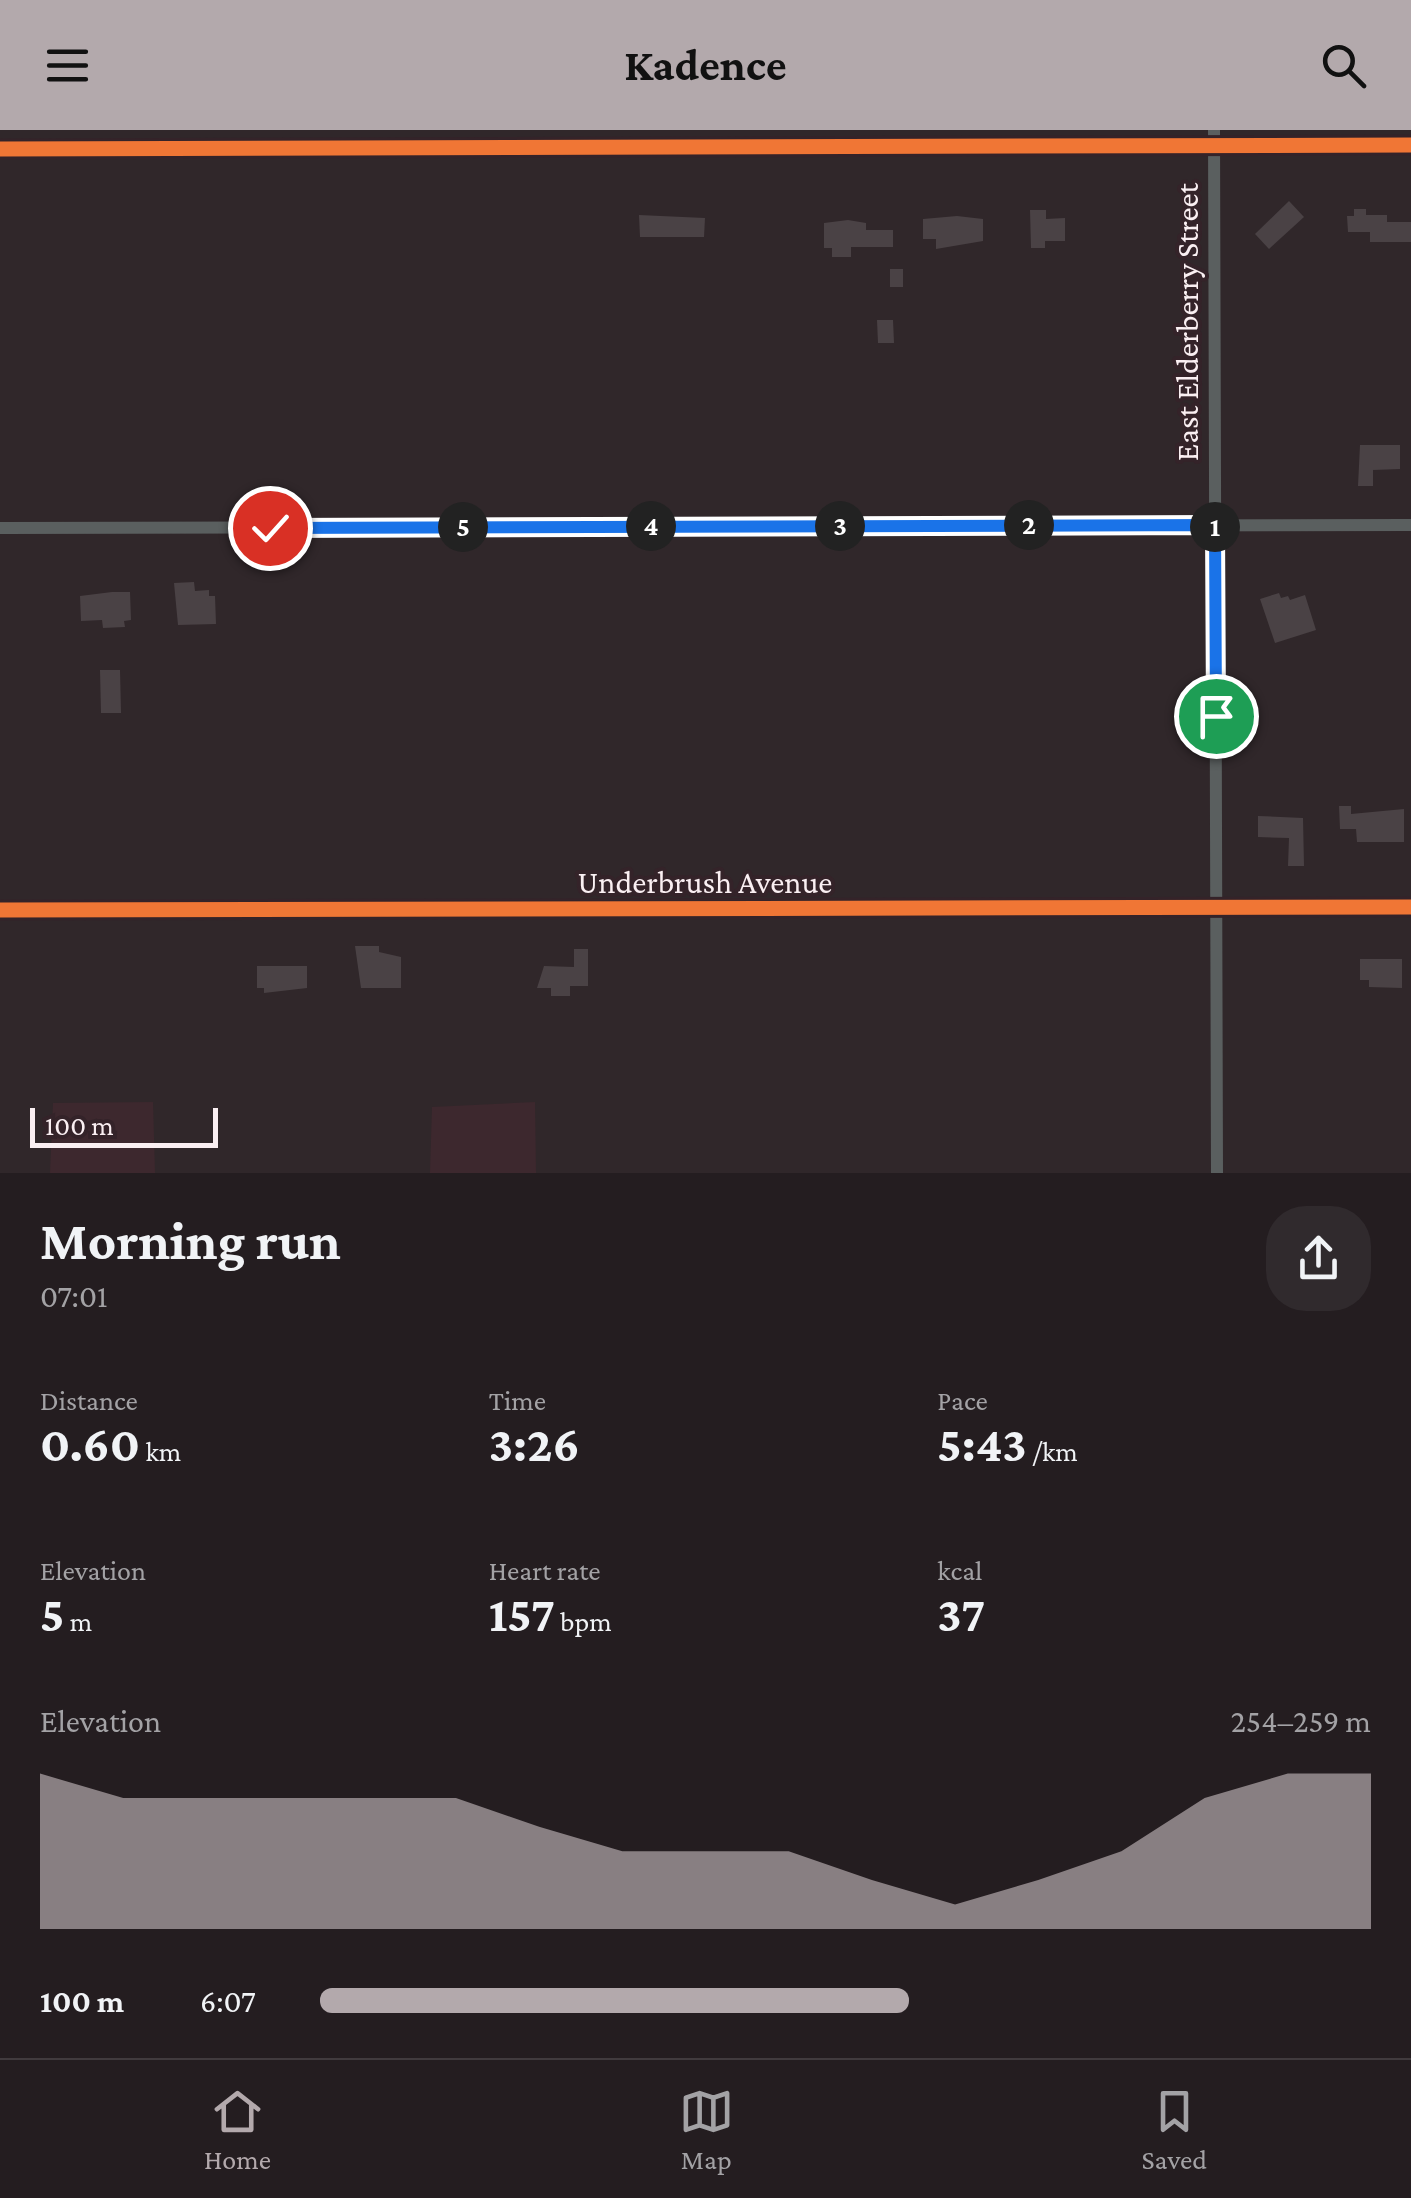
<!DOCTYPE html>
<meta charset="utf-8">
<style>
body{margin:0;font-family:"Crimson Pro",serif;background:#302a2d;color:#f1f3f6;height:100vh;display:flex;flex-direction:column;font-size:38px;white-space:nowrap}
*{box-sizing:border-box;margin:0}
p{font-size:32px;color:#a3a2a5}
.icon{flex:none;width:55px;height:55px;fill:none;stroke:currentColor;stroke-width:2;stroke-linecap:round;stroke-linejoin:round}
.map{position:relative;height:1043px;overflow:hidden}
.side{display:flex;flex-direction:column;background:#241d20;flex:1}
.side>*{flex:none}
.scale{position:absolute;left:30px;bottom:25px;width:188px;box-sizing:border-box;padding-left:10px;border:5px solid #faeff2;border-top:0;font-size:28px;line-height:35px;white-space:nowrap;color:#faeff2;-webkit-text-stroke:8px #342329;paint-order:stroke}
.pin{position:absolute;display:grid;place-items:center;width:85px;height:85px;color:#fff;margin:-42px;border:5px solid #fff;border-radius:50%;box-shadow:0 2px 10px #0007}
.km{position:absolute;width:50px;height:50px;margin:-25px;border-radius:50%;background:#222;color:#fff;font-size:28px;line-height:50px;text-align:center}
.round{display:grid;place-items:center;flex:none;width:105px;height:105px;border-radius:40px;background:#302a2d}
.head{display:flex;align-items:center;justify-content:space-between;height:170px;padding:0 40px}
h1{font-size:55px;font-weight:700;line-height:75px}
.stats{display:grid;grid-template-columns:repeat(3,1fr);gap:15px;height:170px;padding:10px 40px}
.stats div{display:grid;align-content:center}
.stats b{font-size:50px;font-weight:700}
.stats small{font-size:28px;font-weight:400}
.stats p{font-size:28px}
.chart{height:280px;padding:20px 40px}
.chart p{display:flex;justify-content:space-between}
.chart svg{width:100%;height:180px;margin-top:10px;fill:#b3a9ac;opacity:.7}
ul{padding:0 40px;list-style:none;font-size:32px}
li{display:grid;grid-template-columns:160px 120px 1fr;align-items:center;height:75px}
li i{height:25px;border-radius:12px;background:#b3a9ac}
header{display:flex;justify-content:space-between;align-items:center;height:130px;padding:0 40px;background:#b3a9ac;color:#111;font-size:45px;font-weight:700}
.tabs{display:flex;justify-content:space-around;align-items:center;height:140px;border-top:2px solid #413b3e;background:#241d20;font-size:28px;color:#a3a2a5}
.tabs a{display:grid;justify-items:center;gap:5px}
.tabs .active{color:#b3a9ac}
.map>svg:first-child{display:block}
.built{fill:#3d282e}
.building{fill:#4a4245}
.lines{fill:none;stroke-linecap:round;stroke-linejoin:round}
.street{stroke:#5a5f5f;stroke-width:12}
.cycleway-casing{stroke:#342329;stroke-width:21}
.cycleway{stroke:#f07635;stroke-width:15}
.route-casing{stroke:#fff;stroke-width:20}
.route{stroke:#1a73e8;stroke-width:12}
.labels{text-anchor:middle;stroke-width:8;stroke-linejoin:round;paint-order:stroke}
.street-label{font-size:32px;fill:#faeff2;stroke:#342329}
</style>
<header><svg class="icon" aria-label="menu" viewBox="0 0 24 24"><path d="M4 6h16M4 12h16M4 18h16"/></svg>Kadence<svg class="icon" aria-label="search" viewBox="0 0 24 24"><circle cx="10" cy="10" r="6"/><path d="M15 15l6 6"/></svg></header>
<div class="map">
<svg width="1411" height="1043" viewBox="0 0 1411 1043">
<rect width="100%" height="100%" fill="#30272a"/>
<g class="built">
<path d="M153,972L155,1043H50L53,973Z"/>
<path d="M535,972L536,1043H430L432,977Z"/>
</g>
<g class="building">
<path d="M1289,71L1304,87L1269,119L1255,104Z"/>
<path d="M1354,79H1366V85H1387V92H1411V112H1370V102H1348L1347,86H1354Z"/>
<path d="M1030,80H1046V89L1065,88V111H1045V118H1031Z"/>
<path d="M639,85L705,88L704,107H640Z"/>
<path d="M957,86L983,89V111L936,119V109H923V89Z"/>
<path d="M848,90L866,93V100H893V117H851V127H832V118H824V93Z"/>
<rect x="890" y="139" width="13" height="18"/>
<path d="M877,190H893L894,213H878Z"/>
<path d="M1360,315H1400V339L1373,340V356H1358Z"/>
<path d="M194,452L195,461L209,460V466H215L216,494L178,495L174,453Z"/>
<path d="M112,462H130L131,490L124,491L125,497L103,498L102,490L81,491L80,466Z"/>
<path d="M1279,463L1281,468L1288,466L1290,470L1305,465L1316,500L1275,513L1260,469Z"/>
<path d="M100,540H120L121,583H101Z"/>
<path d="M1339,676H1351V684L1404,679V712H1357L1356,699H1340Z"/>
<path d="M1258,686L1303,688L1304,736H1288L1289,708L1258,707Z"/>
<path d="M355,816H379V822L401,827V858H361Z"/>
<path d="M574,819H588V856H570V866H551V858H537L544,836L574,837Z"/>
<path d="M1360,829H1402V858L1369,857V850H1360Z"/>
<path d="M257,836H307V858L264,863V858H257Z"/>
</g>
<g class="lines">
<g class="street">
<path d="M1214,0L1217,1043"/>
<path d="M0,19L1411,15"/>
<path d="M0,398L1411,395"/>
<path d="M0,780L1411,777"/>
</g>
<g class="cycleway-casing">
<g id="cycleway">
<path d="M0,19L1411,15"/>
<path d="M0,780L1411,777"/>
</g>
</g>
<use href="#cycleway" class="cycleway"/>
</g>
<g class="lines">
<g class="route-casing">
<path id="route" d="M270,398L1215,395L1216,586"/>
</g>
<use href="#route" class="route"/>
</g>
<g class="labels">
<g class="street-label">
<text transform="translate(1187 192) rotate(-90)" y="11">East Elderberry Street</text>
<text x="705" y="763">Underbrush Avenue</text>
</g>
</g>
</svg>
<div class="scale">100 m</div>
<div class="pin" style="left:1216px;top:586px;background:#1e9e55"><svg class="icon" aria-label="arrive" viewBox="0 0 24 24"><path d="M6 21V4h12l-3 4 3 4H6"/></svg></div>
<div class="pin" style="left:270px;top:398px;background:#d93025"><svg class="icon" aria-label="check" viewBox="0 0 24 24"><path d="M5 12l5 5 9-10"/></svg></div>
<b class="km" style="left:1215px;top:397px">1</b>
<b class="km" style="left:1029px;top:395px">2</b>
<b class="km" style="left:840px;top:396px">3</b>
<b class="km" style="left:651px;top:396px">4</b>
<b class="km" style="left:463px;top:397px">5</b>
</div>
<section class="side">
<div class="head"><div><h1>Morning run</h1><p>07:01</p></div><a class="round"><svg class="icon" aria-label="share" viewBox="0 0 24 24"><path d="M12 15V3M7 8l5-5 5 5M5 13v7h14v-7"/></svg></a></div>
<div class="stats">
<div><p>Distance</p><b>0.60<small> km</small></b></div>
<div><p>Time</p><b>3:26</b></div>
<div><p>Pace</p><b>5:43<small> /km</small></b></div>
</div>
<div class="stats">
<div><p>Elevation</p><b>5<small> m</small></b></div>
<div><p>Heart rate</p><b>157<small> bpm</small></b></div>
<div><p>kcal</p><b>37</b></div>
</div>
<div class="chart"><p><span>Elevation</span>254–259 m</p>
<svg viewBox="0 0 160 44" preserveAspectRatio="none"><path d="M0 44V6L10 12L20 12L30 12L40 12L50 12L60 19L70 25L80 25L90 25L100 32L110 38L120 32L130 25L140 12L150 6L160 6V44z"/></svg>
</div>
<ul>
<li><b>100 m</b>6:07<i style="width:56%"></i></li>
</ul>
</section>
<nav class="tabs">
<a class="active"><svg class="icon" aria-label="home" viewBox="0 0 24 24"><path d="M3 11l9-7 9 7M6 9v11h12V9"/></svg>Home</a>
<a><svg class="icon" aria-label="map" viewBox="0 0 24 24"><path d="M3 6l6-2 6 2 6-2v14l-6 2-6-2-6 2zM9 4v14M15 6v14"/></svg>Map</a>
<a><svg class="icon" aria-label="saved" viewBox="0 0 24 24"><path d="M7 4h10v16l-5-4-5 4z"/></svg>Saved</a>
</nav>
